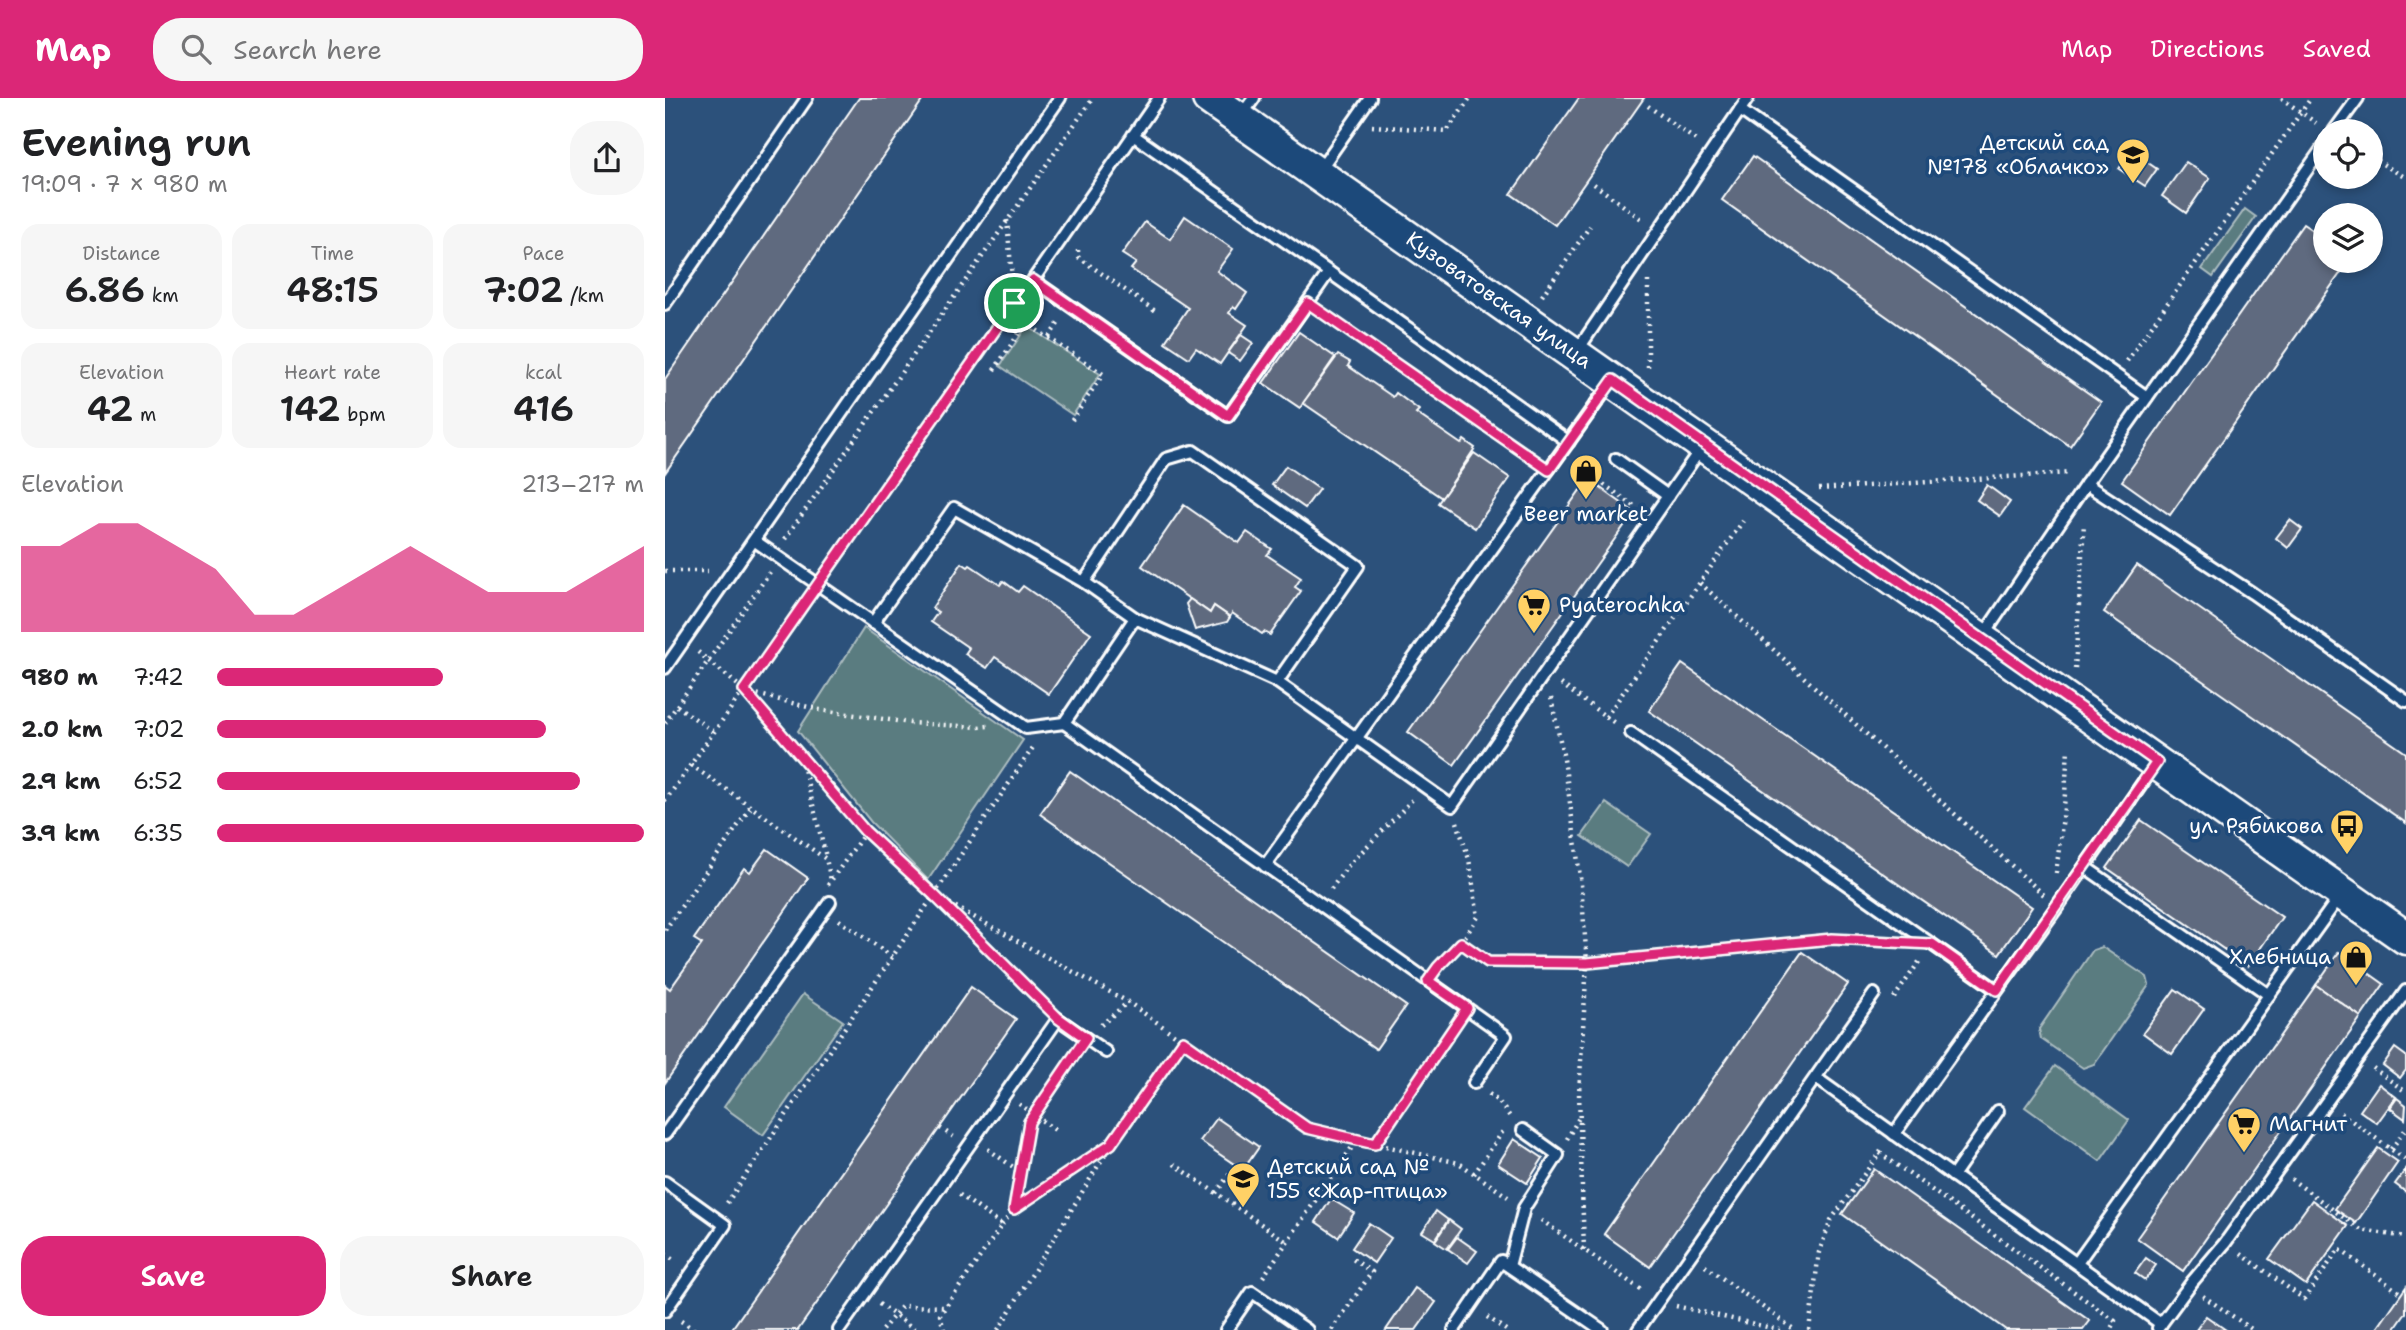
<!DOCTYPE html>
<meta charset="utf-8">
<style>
body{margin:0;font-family:"Shantell Sans",sans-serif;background:#f6f6f6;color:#202124;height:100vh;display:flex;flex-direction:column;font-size:26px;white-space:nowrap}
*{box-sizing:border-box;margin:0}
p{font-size:23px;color:#757577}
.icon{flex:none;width:38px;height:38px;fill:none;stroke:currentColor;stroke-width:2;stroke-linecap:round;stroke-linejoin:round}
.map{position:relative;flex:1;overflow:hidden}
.drawer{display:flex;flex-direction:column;background:#fff;width:665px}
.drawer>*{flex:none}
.tools{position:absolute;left:1648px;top:21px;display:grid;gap:14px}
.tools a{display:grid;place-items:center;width:70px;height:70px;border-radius:50%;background:#fff;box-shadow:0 4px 10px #0003;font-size:35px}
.pin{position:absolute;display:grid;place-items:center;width:60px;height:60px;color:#fff;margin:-30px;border:4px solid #fff;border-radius:50%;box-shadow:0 2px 7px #0007}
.round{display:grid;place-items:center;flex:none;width:74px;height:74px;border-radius:28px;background:#f6f6f6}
.summary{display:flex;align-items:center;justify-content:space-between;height:119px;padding:0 21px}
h1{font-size:38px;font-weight:600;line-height:52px}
.metrics{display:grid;grid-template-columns:repeat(3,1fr);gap:10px;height:119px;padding:7px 21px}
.metrics div{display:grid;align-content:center;border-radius:18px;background:#f6f6f6;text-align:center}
.metrics b{font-size:35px;font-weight:600}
.metrics small{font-size:19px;font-weight:400}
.metrics p{font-size:19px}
.chart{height:196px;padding:14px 21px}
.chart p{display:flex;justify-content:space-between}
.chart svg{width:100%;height:126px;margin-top:7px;fill:#db2777;opacity:.7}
.action{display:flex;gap:14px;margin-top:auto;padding:14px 21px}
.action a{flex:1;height:80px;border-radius:28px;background:#db2777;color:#fff;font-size:28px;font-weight:600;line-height:80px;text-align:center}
.action a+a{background:#f6f6f6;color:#202124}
ul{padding:0 21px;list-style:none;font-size:23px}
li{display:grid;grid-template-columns:112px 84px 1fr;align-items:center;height:52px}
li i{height:18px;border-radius:9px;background:#db2777}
header{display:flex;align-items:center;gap:42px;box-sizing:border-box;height:98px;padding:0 35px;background:#db2777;color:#fff}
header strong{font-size:33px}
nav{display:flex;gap:38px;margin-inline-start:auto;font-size:24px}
.search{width:490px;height:63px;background:#f6f6f6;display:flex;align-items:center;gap:18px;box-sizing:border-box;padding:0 24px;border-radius:28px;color:#757577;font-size:26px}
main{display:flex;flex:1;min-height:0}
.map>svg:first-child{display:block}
.green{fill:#5a7b80;stroke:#acbdc0;stroke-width:2}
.building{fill:#5f6b7f;stroke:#fff;stroke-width:2}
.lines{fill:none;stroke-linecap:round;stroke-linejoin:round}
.lane-casing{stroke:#fff;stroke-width:16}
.secondary-casing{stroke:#fff;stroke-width:37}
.path{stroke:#fff;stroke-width:4.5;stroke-dasharray:2 5;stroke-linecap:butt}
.lane{stroke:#1f4a7a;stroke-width:10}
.secondary{stroke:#1f4a7a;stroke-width:32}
.route-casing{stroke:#fff;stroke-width:14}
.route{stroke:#db2777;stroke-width:9}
.labels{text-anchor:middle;stroke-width:7;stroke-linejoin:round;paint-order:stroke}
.poi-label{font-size:21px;fill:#fff;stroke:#1f4a7a;text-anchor:end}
.street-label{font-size:21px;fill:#fff;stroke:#1f4a7a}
</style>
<header>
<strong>Map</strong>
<div class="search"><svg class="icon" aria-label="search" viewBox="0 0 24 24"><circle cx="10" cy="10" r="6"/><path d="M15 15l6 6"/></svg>Search here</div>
<nav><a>Map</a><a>Directions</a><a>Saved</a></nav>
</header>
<main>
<section class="drawer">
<div class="summary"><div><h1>Evening run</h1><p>19:09 · 7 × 980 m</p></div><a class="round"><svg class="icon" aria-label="share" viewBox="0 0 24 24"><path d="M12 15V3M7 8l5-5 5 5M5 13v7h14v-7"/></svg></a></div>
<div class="metrics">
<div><p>Distance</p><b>6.86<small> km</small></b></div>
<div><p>Time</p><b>48:15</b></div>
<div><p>Pace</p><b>7:02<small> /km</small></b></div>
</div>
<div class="metrics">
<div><p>Elevation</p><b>42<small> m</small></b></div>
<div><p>Heart rate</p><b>142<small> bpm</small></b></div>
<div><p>kcal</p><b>416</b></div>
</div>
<div class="chart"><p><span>Elevation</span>213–217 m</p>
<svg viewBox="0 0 160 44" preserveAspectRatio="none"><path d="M0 44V14L10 14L20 6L30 6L40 14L50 22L60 38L70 38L80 30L90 22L100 14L110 22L120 30L130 30L140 30L150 22L160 14V44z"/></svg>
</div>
<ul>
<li><b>980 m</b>7:42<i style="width:53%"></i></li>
<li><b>2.0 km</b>7:02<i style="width:77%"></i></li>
<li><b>2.9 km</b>6:52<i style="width:85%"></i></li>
<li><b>3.9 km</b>6:35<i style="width:100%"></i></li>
</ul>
<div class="action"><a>Save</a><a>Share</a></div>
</section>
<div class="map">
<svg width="1741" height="1232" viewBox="0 0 1741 1232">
<rect width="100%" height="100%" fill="#2c517b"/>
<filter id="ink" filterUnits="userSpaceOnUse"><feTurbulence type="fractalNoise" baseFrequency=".0143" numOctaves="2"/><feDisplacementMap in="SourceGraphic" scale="14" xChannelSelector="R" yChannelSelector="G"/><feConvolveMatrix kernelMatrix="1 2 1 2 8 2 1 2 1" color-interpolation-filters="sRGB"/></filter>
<g filter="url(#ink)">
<g class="green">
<path d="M1580,111L1591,119L1548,179L1537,171Z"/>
<path d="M362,228L435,276L408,317L335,268Z"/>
<path d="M199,530L358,642L263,782L206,724L133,633Z"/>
<path d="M941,705L986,736L962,769L917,738Z"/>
<path d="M1437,849L1482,879L1484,887L1429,966L1418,970L1376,941L1374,931L1428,852Z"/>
<path d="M138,896L178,923L98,1037L59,1009Z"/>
<path d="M1390,968L1464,1022L1435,1063L1360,1009Z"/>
</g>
<g class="building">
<path d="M194,0H259L0,375V281Z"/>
<path d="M914,0H979L890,127L846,96Z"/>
<path d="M1466,53L1492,71L1480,88L1454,71Z"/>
<path d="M1088,58L1436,304L1405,348L1057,102Z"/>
<path d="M1521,64L1545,80L1521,115L1497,98Z"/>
<path d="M520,118L568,151L552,173L582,195L571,211L568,209L564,215L582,227L555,266L531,250L524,260L500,244L523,210L466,171L471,165L457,156L480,124L505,141Z"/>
<path d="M1638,126L1661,141V163H1684L1505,417L1457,383Z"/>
<path d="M634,234L670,259L635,310L598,285Z"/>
<path d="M576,237L588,245L575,263L563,255Z"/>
<path d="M673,257L685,264L683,268L728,299L731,295L754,312L751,315L796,346L799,342L810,350L777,400L638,305Z"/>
<path d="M809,355L845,380L810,430L773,405Z"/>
<path d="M621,368L654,391L640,410L607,387Z"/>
<path d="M923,381L969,414L789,667L743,634Z"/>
<path d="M1322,387L1345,404L1335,418L1312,402Z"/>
<path d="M519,407L574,445L582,434L607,451L602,457L636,480L630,489L636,493L605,537L599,534L597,536L567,515L565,519L549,508L545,515L477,468Z"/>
<path d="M1625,422L1637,431L1623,450L1611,440Z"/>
<path d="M297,465L303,469L305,467L335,487L338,483L353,494L358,488L426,535L384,596L330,559L322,570L300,556L304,550L266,524L273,514L267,510Z"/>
<path d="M1472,467L1741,655V725L1439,514Z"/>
<path d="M525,501L545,515L549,508L565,519L562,524L530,532L521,506Z"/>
<path d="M1017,566L1367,809L1334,856L984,613Z"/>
<path d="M405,673L741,908L711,951L375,716Z"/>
<path d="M1476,722L1617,819L1583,868L1442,770Z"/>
<path d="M102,751L143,780L0,985V887L5,891L37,846L29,841L79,770L85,774Z"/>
<path d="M1137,854L1183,886L985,1169L939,1136Z"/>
<path d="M1674,854L1719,886L1696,919L1651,887Z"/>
<path d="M1651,887L1696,919L1518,1173L1472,1140Z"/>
<path d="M306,889L351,921L133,1232H66Z"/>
<path d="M1510,891L1539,911L1507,956L1478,935Z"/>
<path d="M1730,950L1741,958V972L1735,980L1718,967Z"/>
<path d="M1714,986L1731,999L1712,1025L1695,1013Z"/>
<path d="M1732,1000L1741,1007L1740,1021L1725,1010Z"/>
<path d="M552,1020L594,1049L578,1072L535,1043Z"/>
<path d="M849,1041L878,1060L862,1085L833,1066Z"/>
<path d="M1713,1050L1733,1064L1691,1125L1670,1111Z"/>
<path d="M1209,1071L1425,1223L1418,1232H1341L1177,1116Z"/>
<path d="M1741,1071V1094L1730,1086Z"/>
<path d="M666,1101L689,1115L673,1139L651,1124Z"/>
<path d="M1647,1102L1683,1128L1641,1187L1604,1161Z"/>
<path d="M771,1113L783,1122L770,1142L757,1134Z"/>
<path d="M784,1122L796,1131L782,1151L770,1143Z"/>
<path d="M704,1125L726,1140L709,1165L687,1150Z"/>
<path d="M792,1139L812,1153L803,1165L783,1151Z"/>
<path d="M1481,1160L1491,1167L1480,1182L1470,1175Z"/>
<path d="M1741,1189V1215L1729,1232H1711Z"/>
<path d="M750,1190L771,1204L751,1232H721Z"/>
<path d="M1541,1218L1561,1232H1531Z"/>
</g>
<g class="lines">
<g class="lane-casing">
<g id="lane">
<path d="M1075,12L1482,299"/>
<path d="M576,18L589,0"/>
<path d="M1669,33L1693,0"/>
<path d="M468,37L664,174L563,318L368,182L494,0"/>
<path d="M654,73L705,0"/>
<path d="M664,174L904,344"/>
<path d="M0,206L142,0"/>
<path d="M912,253L1083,0"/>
<path d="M951,361L1003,398"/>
<path d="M1421,386L1587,495L1741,603"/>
<path d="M90,443L361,630L399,625"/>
<path d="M419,484L501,361L528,353L693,468L612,584"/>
<path d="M208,525L289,410L419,484L470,520"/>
<path d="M1318,538L1421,386L1661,45"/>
<path d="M0,570L395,0"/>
<path d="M966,635L1332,892"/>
<path d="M600,768L945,286"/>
<path d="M1420,769L1604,897"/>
<path d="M1151,980L1496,1226"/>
<path d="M809,985L841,938L399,625L470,520L612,584L787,708L1037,349"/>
<path d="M0,1036L165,804"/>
<path d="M1229,1036L1393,808L1490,667"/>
<path d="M1288,1078L1333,1013"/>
<path d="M0,1084L60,1127L0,1213"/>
<path d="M1412,1165L1675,798"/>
<path d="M844,1168L859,1110L893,1057L858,1032"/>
<path d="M1493,1230L1527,1184L1560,1145L1741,893"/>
<path d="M174,1232L393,921L441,954"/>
<path d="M561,1232L587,1194L642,1232"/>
<path d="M789,1232L836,1163L937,1232"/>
<path d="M973,1232L1209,896"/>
</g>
</g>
<g class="secondary-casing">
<path id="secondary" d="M544,0L1741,840"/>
</g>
<g class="path">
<path d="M1616,0L1651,25"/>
<path d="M983,8L1032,43"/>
<path d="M707,28L782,33L805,0"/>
<path d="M1706,59L1741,80"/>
<path d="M929,86L979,123"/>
<path d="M342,122L349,204"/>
<path d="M413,152V159L493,215"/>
<path d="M983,183V272"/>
<path d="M877,198L925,128"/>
<path d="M658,215L869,362"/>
<path d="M384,239L395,223"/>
<path d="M1462,263L1646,0"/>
<path d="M329,272L361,225L438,276L407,322"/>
<path d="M910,366L972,410"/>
<path d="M1154,391L1405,375"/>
<path d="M120,441L428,0"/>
<path d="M0,473H43"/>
<path d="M163,473L356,196"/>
<path d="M1035,485L1379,797"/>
<path d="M33,554L79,592L200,733L269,797L463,904L642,1030L794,1065L843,1099"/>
<path d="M1410,571L1419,425"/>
<path d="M896,586L951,626"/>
<path d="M79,593L155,612L245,625L313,629L323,628"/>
<path d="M886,600L899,661L916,786L922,865L914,995L919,1152"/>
<path d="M12,608L49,634"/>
<path d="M941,619L1078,423"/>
<path d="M0,625L105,474"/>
<path d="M136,659L161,759"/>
<path d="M26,667L161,761L166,782"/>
<path d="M0,703L144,500"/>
<path d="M792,724L804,761L813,819L796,845"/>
<path d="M1391,775L1399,710L1403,651"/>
<path d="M163,787L201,733"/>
<path d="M666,791L682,769L747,702"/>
<path d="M275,803L380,908"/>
<path d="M174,822L228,859"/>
<path d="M0,832L86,709"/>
<path d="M774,868L796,845L823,864L922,865L1166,841L1227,844"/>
<path d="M1229,900L1256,861"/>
<path d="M436,927L463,904"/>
<path d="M411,954L364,1024L349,1111L446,1046L518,943"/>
<path d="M1708,970L1741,994"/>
<path d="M824,996L834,1004L846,1020"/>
<path d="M354,1006L390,1032"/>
<path d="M1676,1015L1741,1062"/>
<path d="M275,1030L289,1039"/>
<path d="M902,1041L915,1018"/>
<path d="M710,1046L792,925"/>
<path d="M323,1051L355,1074"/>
<path d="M1726,1051L1741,1031"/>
<path d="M1215,1055L1450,1223L1445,1232"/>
<path d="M509,1066L622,1144"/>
<path d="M809,1076L838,1033"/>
<path d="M1626,1081L1696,1132L1741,1139"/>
<path d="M551,1095L569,1070"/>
<path d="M62,1105L369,648"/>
<path d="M876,1122L978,1193"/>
<path d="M337,1127L349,1111"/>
<path d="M0,1156L11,1164"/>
<path d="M1576,1156L1639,1201L1674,1151L1734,1194"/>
<path d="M1040,1168L1130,1232"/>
<path d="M598,1179L692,1042"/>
<path d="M1538,1198L1588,1232"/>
<path d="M214,1206L251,1232"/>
<path d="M1011,1208L1115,1232"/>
<path d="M822,1219L841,1232"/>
<path d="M16,1223L30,1232"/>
<path d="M217,1232L237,1208L280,1209"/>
<path d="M279,1232L275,1217L337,1127L292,1095"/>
<path d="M333,1232L444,1050"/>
<path d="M667,1232L707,1174L686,1160"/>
<path d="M1144,1232L1154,1154L1166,1122L1216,1053"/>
</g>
<use href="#lane" class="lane"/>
<use href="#secondary" class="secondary"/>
</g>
</g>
<g class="lines" filter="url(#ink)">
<g class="route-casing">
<path id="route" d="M368,182L563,318L643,205L884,372L948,282L1492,664L1332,892L1267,846L1167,841L922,865L823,864L796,845L773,869L763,883L802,910L710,1046L642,1030L518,943L446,1046L349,1111L364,1024L421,940L393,920L269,797L200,733L79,592L349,205Z"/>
</g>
<use href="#route" class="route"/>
</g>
<defs>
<g id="school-pin" transform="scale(1.75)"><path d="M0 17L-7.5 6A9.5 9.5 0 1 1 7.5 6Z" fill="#ffd166" stroke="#1f4a7a"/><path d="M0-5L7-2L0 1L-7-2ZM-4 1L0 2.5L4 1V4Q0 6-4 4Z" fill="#111"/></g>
<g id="shop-pin" transform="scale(1.75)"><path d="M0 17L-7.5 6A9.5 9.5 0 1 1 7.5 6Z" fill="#ffd166" stroke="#1f4a7a"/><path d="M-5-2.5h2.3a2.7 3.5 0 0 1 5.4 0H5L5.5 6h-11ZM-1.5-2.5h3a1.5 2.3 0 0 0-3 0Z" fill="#111"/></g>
<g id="supermarket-pin" transform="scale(1.75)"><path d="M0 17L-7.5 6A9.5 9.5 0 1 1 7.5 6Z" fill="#ffd166" stroke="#1f4a7a"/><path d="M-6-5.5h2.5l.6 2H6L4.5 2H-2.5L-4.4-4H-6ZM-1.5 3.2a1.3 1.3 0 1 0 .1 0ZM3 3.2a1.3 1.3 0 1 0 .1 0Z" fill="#111"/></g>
<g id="bus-pin" transform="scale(1.75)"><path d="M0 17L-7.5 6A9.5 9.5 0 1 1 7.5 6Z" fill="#ffd166" stroke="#1f4a7a"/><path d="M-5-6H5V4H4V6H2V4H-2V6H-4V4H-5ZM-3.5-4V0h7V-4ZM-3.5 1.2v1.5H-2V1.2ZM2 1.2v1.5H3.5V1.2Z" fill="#111"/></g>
</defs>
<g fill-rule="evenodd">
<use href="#school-pin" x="1468" y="57"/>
<use href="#shop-pin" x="921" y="373"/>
<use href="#supermarket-pin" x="869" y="507"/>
<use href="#bus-pin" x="1682" y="728"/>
<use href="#shop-pin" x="1691" y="859"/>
<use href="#supermarket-pin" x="1579" y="1026"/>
<use href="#school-pin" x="578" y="1081"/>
</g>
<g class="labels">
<g class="poi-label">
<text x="1444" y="52">Детский сад<tspan x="1444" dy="24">№178 «Облачко»</tspan></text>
<text x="921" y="423" text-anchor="middle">Beer market</text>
<text x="894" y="514" text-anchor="start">Pyaterochka</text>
<text x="1658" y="735">ул. Рябикова</text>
<text x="1666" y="866">Хлебница</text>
<text x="1604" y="1033" text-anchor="start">Магнит</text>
<text x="602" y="1076" text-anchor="start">Детский сад №<tspan x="602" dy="24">155 «Жар-птица»</tspan></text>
</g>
<g class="street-label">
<text transform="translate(834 202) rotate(35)" y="7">Кузоватовская улица</text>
</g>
</g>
</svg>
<div class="tools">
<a><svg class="icon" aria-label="locate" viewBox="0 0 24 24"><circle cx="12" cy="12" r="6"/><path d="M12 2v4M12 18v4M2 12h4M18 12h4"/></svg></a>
<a><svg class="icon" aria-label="layers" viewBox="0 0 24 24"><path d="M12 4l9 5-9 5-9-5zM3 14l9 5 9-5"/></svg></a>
</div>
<div class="pin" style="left:349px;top:205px;background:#1e9e55"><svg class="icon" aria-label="arrive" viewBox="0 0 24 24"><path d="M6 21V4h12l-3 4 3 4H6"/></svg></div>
</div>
</main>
